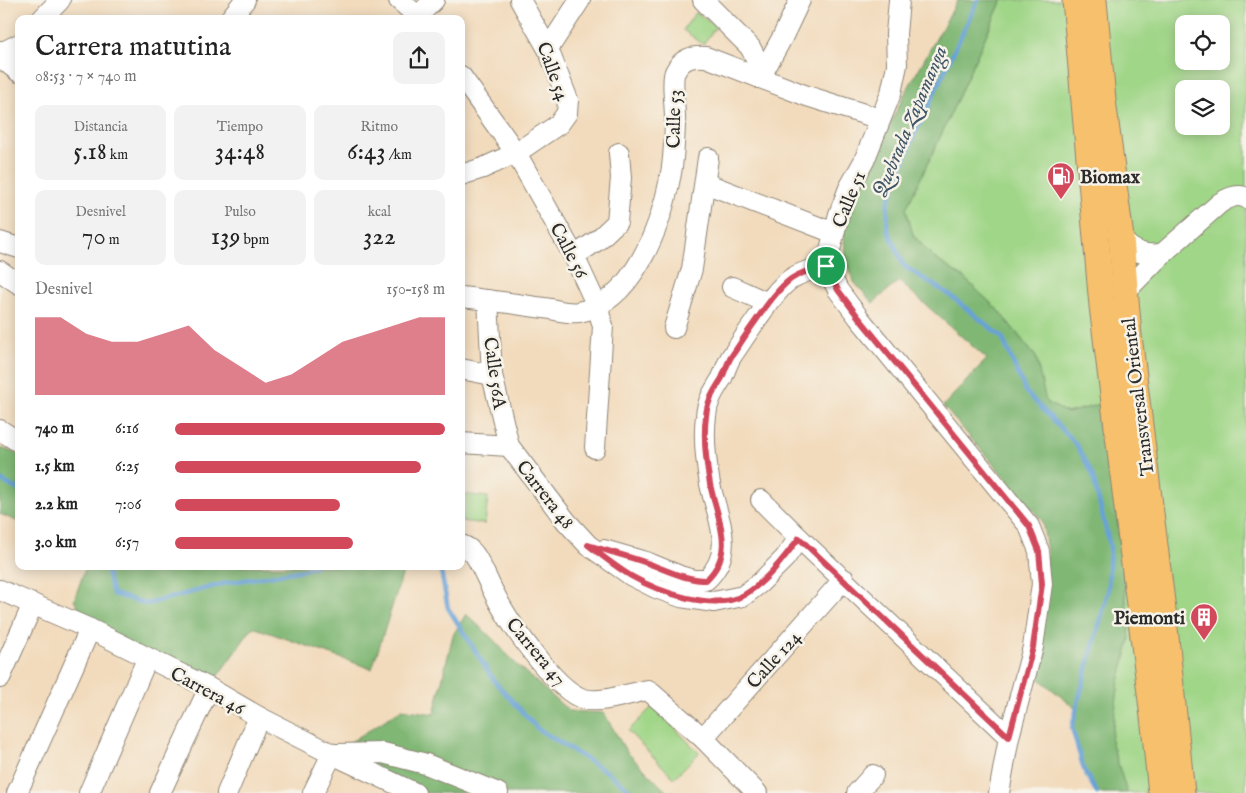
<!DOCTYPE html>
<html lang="es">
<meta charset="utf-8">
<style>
body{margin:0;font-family:"IM FELL English",serif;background:#f2f2f2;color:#222;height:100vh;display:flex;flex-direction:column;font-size:19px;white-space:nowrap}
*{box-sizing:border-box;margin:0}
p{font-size:16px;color:#767676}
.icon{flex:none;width:28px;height:28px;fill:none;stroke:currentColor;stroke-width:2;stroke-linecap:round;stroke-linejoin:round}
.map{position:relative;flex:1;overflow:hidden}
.details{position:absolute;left:15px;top:15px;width:450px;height:555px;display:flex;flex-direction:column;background:#fff;border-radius:10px;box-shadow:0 2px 12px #0003}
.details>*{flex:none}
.buttons{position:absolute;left:1175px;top:15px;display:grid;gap:10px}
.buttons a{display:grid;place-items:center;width:55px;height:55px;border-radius:10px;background:#fff;box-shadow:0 2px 12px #0003;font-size:25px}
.pin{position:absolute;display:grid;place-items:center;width:42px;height:42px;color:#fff;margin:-21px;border:2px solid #fff;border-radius:50%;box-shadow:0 1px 5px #0007}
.round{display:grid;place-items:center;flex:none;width:52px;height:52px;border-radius:10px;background:#f2f2f2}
.head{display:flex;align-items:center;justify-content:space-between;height:85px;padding:0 20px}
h1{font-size:28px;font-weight:600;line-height:38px}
.stats{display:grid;grid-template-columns:repeat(3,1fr);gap:8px;height:85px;padding:5px 20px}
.stats div{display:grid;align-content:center;border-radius:10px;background:#f2f2f2;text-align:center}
.stats b{font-size:25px;font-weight:600}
.stats small{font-size:14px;font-weight:400}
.stats p{font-size:14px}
.chart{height:140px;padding:10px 20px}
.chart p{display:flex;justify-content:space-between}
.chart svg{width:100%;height:90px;margin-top:5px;fill:#d1495b;opacity:.7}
ul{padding:0 20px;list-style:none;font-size:16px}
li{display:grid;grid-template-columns:80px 60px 1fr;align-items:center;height:38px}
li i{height:12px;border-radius:6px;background:#d1495b}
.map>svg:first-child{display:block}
.green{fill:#a0d688;stroke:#66805a;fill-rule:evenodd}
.forest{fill:#80b774;stroke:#567150}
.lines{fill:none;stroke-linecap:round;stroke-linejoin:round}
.stream{stroke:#67a2d7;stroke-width:4.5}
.minor-casing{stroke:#8e8374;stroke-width:22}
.major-casing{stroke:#8e8374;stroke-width:27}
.minor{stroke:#fff;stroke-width:20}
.major{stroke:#f7c06c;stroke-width:25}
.route-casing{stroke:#fff;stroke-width:10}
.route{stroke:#d1495b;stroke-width:6}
.labels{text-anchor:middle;stroke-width:5;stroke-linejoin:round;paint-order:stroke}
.street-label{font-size:19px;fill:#2b2b2b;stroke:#f7f3e8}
.poi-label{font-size:19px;font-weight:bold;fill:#2b2b2b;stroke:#f7f3e8;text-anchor:start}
.water-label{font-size:20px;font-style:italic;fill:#405567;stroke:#f7f3e8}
</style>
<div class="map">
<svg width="1246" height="793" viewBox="0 0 1246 793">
<rect width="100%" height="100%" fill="#f7f3e8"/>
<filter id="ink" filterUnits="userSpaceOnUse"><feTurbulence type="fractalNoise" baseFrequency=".02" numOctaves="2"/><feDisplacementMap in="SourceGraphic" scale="10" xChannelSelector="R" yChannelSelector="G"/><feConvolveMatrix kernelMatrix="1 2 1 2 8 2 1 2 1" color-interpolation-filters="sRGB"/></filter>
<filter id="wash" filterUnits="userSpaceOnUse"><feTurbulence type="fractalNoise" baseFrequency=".0096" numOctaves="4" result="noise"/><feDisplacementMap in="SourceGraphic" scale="20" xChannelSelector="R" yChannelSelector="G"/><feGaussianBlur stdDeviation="1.12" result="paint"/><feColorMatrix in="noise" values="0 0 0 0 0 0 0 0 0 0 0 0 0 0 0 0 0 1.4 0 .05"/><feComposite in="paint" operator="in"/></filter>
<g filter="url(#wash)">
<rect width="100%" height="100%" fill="#f2dbbd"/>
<g class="green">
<path d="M1002,0H1246V793H1127L1111,741L1119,681L1130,639L1111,456L1102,404L1067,413L1045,402L1036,357L998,310L964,278L934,258L913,235L906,209L942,133ZM1184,24H1221V61H1184ZM1184,89H1221V126H1184Z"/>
<path d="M696,12L716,27L703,44L683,30Z"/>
<path d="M461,494L488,497L485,524L461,521Z"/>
<path d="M653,706L699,753L674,778L628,731Z"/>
</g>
<g class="forest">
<path d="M958,0H1002L942,133L906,209L913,235L934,258L964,278L998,310L1036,357L1046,402L1067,413L1102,404L1111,456L1130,639L1119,681L1111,741L1127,793H1097L1084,770L1072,728L1076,709L1031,672L1047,550L1042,520L943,406L987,359L899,281L873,303L854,282L845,255L844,233L850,209L903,97Z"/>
<path d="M0,448L19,454V522L0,514Z"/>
<path d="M86,566H405L372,669L253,627L209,688L90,629L74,600Z"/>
<path d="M466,614L491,637L516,664L569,711L604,713L626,751L668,793H415L332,754L402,709L434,714L453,635Z"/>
</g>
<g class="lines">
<g class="stream">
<path d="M978,0L913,138L888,203L887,228L904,266L951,296L1002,337L1026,392L1076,444L1092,473L1110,546L1108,592L1080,694L1072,728L1084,770L1097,793"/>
<path d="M0,480L19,490"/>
<path d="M105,566L113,594L147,604L226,583L304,570L315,566"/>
<path d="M440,566L448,608L495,682L538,729L607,772L634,793"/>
</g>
</g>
</g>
<g filter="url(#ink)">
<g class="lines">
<g class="minor-casing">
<g id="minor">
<path d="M399,0L421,19"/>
<path d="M703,0L750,47L758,62L760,78"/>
<path d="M42,19L60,0"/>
<path d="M230,19L245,0"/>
<path d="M415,19L434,0"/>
<path d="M548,49L580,0"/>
<path d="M0,51H5L19,44"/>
<path d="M0,57L19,72"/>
<path d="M461,76L516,153L574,256L597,306L603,326L595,448"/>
<path d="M760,78L782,38L800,0"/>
<path d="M461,175L483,168L516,153L559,124L567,113L568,100L548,49L520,0"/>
<path d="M705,183L834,233"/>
<path d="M1121,238C1132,252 1144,256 1162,254"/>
<path d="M0,242L19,248"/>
<path d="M574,256L598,240L617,222L621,178L619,153"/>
<path d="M826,266L838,290L859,318L1029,526L1039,551L1042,584L1033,647L1009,737L999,793"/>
<path d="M826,266L839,214L849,188L864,161L891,93L897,65L896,34L899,0"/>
<path d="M0,271L19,284"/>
<path d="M732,287L768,303"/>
<path d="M1125,292L1162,254L1220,203C1228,198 1238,193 1246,198"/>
<path d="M461,297C489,300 517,304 544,308C554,309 568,314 578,312C633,304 661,225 670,178C674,161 674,142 675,125C676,114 671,80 675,72C682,58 692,56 706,57L807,96L880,119"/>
<path d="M488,300L492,375L509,446L566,521L588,545L632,576L656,588L681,597L714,602L743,596L760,583L785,558L799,538"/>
<path d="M674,328L692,269L708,158"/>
<path d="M461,369L492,375"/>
<path d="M0,430L19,442"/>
<path d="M461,443L509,446"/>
<path d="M761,500L799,538L1009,737"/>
<path d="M461,545C464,546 469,548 471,551C478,556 488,582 493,591C506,618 555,691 584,699C601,704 630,693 648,690L703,738L757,793"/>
<path d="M604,550L646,562L680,576L694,580H706C737,551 717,518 710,484C706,462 703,438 706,416C707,401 714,391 722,378C725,371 727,364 731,357C738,347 745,336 752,326C762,312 777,288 791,279C801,272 814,269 826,266"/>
<path d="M0,590L90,629L209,688L259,717L332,754L415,793"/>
<path d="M0,678L33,604"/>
<path d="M703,738L844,579"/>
<path d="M337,754L383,753L426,764L498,793"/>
<path d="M17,793L90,629"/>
<path d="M89,793L147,659"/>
<path d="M160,793L209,688"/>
<path d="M227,793L259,717"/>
<path d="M313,793L332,754"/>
<path d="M857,793L873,775"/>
</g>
</g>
<g class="major-casing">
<g id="major">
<path d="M1075,0L1102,306L1154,725L1161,793"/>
<path d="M1094,0L1103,100L1121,238L1129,336L1164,618L1182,793"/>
</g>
</g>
<use href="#minor" class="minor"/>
<use href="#major" class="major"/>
</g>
</g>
<g class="lines" filter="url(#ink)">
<g class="route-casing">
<path id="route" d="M826,266L838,290L859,318L1029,526L1039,551L1042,584L1033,647L1009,737L799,538C784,558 766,582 744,595C714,612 659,592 631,576C616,567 602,556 588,545C607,551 628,556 647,563C667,570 685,580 706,580C737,551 717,519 710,484C706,462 703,438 706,416C707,401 714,391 722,378C725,371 727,364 731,357C738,347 745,336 752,326C762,312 777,289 791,279C801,272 814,269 826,266Z"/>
</g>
<use href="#route" class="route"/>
</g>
<defs>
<g id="fuel-pin" transform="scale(1.4375)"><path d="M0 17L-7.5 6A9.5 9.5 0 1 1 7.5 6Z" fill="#d1495b" stroke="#f7f3e8"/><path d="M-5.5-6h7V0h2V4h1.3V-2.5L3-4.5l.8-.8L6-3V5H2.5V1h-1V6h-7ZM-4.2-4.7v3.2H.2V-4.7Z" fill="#fff"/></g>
<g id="building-pin" transform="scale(1.4375)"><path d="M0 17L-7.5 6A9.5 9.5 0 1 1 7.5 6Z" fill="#d1495b" stroke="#f7f3e8"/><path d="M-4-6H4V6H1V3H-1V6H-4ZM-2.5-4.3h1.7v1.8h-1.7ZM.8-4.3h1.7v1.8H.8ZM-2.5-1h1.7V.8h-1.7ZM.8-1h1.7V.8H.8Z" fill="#fff"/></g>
</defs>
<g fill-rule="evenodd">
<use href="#fuel-pin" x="1061" y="176"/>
<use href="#building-pin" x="1204" y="617"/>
</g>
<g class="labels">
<g class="street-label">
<text transform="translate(554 71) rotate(70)" y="7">Calle 54</text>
<text transform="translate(673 119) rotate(-89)" y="7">Calle 53</text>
<text transform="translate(848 199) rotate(-68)" y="7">Calle 51</text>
<text transform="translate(570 250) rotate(62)" y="7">Calle 56</text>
<text transform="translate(496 373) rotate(82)" y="7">Calle 56A</text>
<text transform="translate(1137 397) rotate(-97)" y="7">Transversal Oriental</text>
<text transform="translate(546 494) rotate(52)" y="7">Carrera 48</text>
<text transform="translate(537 651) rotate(50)" y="7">Carrera 47</text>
<text transform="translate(773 659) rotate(-48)" y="7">Calle 124</text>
<text transform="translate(208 690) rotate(28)" y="7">Carrera 46</text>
</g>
<g class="poi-label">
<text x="1080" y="183">Biomax</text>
<text x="1185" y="624" text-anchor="end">Piemonti</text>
</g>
<g class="water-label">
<text transform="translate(909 121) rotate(-67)" y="7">Quebrada Zapamanga</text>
</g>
</g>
</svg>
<div class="buttons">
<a><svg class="icon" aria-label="locate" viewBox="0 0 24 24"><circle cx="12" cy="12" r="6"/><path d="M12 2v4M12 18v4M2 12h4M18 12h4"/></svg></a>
<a><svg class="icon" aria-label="layers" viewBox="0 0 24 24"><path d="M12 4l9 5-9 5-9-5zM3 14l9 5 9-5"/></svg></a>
</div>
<div class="pin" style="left:826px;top:266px;background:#1e9e55"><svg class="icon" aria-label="arrive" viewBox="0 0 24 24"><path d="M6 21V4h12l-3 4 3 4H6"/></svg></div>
<section class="details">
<div class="head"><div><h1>Carrera matutina</h1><p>08:53 · 7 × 740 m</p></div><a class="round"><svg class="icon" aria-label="share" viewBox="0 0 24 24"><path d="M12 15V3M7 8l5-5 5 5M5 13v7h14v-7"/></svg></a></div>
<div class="stats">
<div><p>Distancia</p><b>5.18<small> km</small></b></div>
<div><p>Tiempo</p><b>34:48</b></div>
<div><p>Ritmo</p><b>6:43<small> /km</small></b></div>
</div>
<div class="stats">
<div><p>Desnivel</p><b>70<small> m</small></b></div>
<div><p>Pulso</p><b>139<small> bpm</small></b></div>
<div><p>kcal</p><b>322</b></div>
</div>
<div class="chart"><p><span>Desnivel</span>150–158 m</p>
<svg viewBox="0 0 160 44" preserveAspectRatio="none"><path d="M0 44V6L10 6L20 14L30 18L40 18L50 14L60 10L70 22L80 30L90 38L100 34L110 26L120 18L130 14L140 10L150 6L160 6V44z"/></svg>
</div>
<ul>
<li><b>740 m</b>6:16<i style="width:100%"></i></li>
<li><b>1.5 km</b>6:25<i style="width:91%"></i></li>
<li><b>2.2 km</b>7:06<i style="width:61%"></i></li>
<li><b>3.0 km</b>6:57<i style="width:66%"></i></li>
</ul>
</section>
</div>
